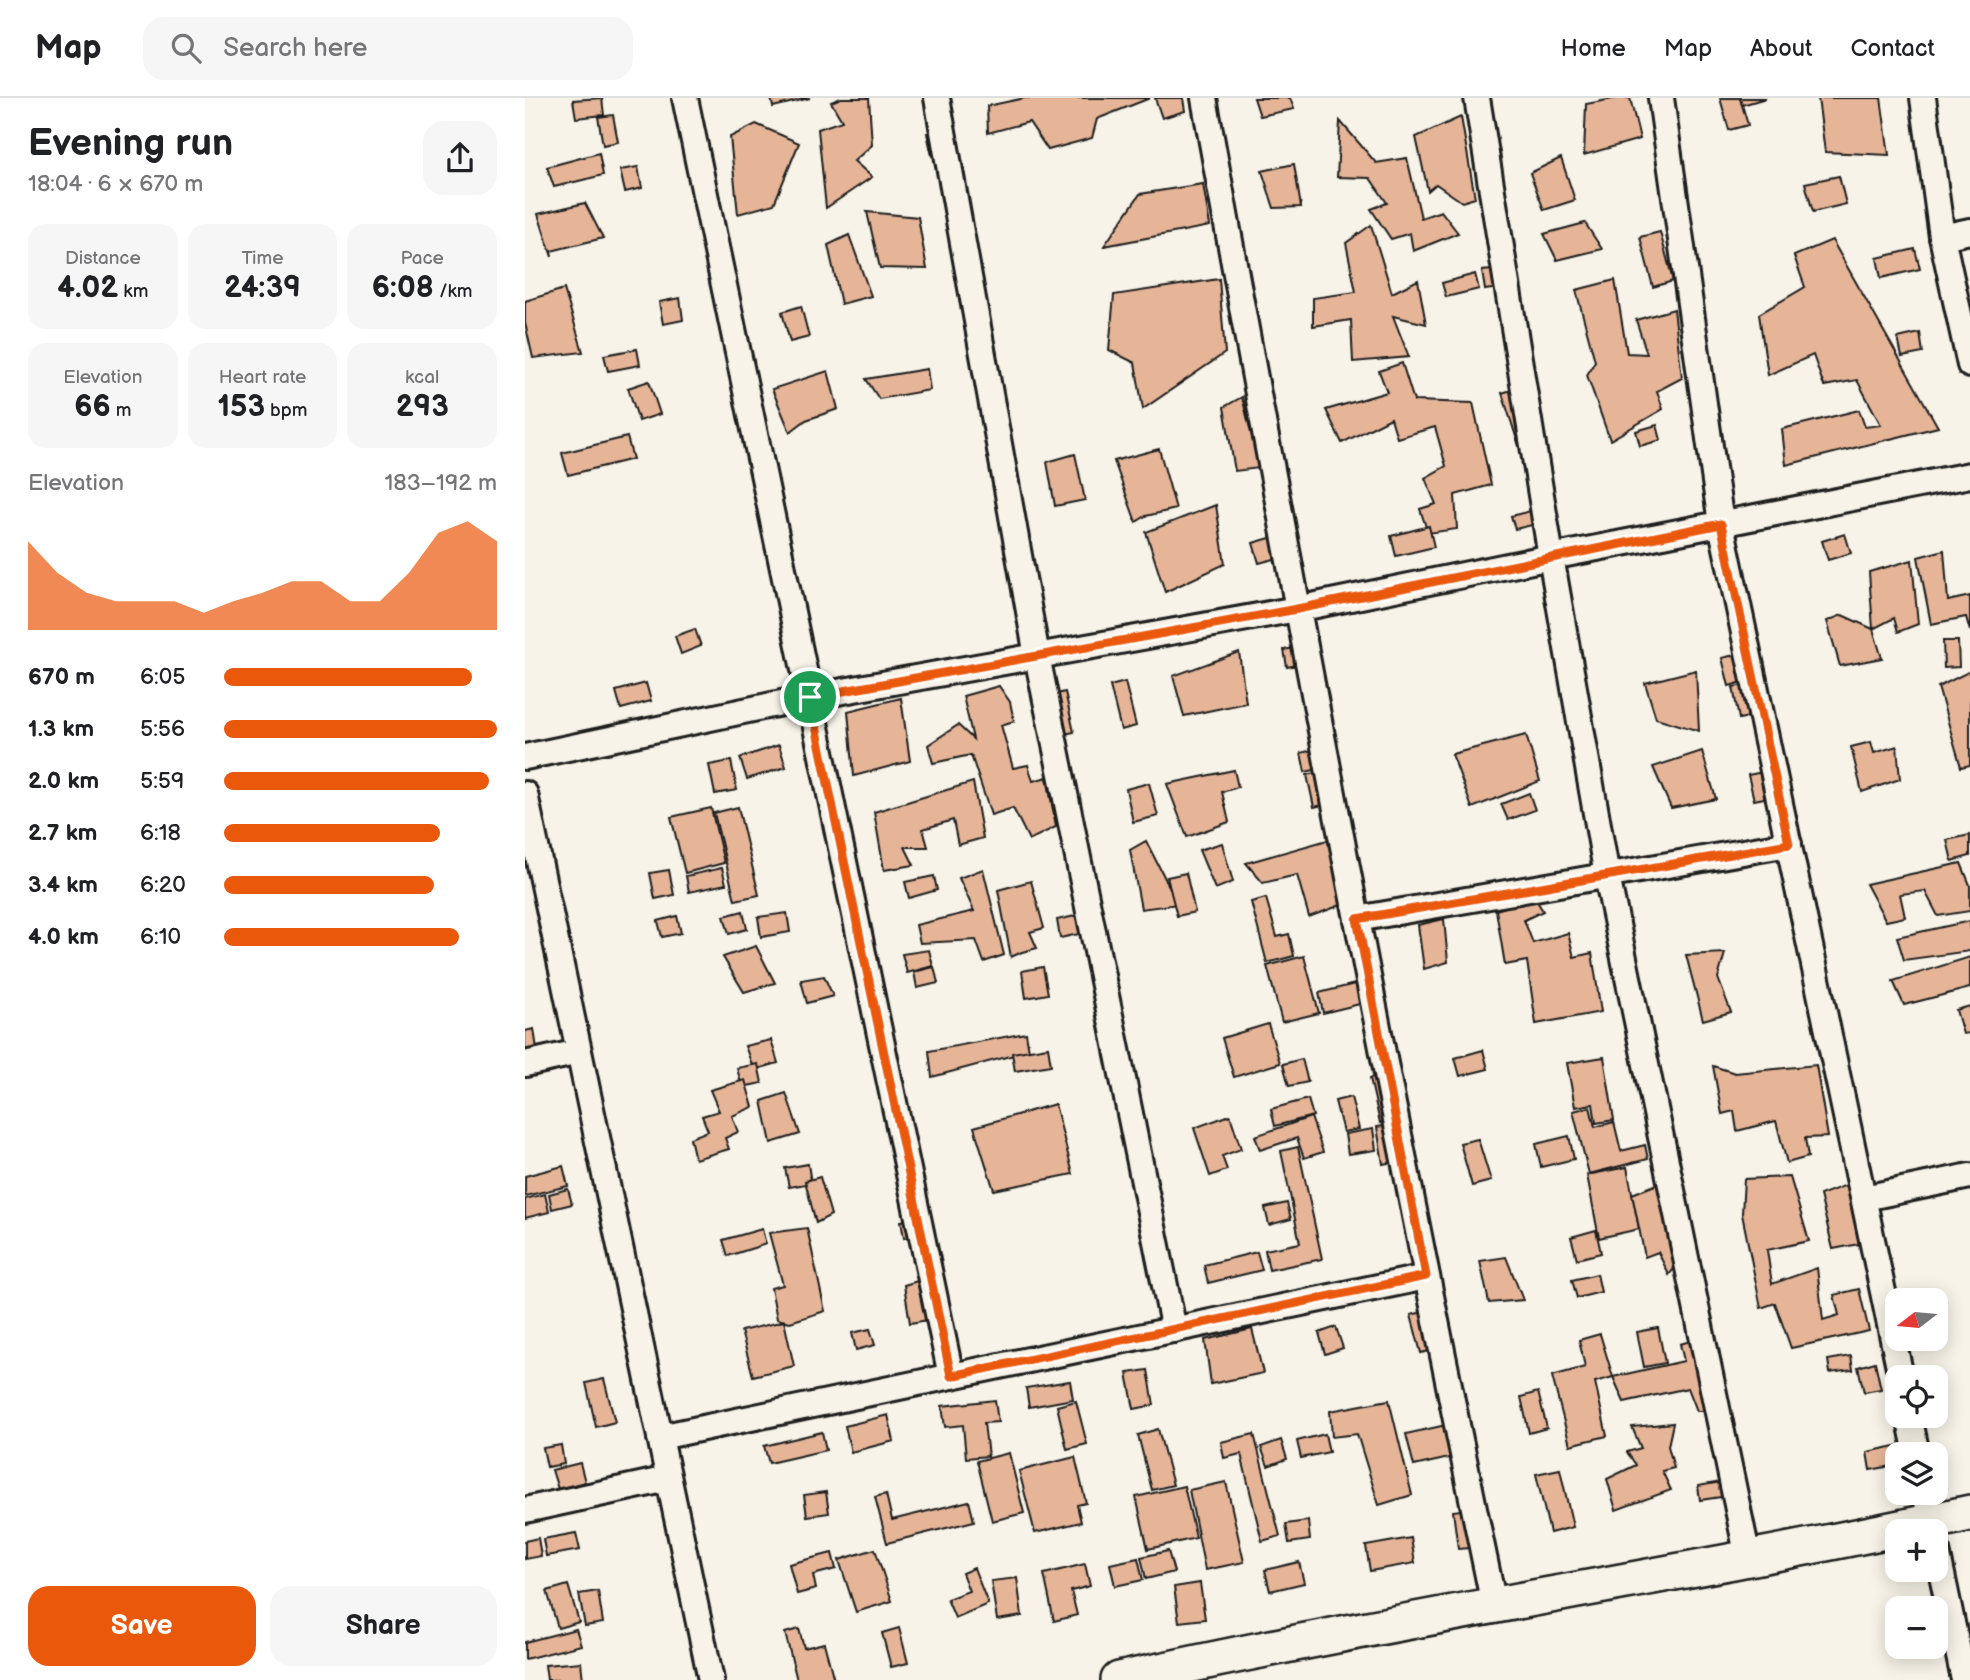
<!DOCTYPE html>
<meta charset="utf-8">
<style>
body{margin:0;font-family:"Balsamiq Sans",sans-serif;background:#f6f6f6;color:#202124;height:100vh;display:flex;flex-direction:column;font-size:26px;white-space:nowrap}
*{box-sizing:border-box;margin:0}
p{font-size:23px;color:#757577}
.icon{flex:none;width:38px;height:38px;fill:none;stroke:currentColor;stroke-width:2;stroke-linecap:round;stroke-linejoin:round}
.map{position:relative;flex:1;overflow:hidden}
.sheet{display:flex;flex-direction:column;background:#fff;width:525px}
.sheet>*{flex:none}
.needle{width:46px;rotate:254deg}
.tools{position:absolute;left:1360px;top:1190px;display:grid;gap:14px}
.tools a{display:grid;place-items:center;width:63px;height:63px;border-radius:14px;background:#fff;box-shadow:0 4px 18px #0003;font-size:35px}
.pin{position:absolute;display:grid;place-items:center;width:60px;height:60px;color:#fff;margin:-30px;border:4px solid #fff;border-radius:50%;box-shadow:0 2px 7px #0007}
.round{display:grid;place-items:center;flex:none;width:74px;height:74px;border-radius:21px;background:#f6f6f6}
.summary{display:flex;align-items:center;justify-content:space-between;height:119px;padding:0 28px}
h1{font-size:38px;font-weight:600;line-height:52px}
.stats{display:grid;grid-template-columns:repeat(3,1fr);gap:10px;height:119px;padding:7px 28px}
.stats div{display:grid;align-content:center;border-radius:18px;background:#f6f6f6;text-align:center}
.stats b{font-size:30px;font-weight:600}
.stats small{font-size:19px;font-weight:400}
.stats p{font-size:19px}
.chart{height:196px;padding:14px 28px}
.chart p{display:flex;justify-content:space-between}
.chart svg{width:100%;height:126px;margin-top:7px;fill:#ea580c;opacity:.7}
.action{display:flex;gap:14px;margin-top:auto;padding:14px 28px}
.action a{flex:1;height:80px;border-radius:21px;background:#ea580c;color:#fff;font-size:28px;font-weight:600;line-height:80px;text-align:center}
.action a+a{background:#f6f6f6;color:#202124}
ul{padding:0 28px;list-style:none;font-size:23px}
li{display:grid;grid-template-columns:112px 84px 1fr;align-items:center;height:52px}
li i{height:18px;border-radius:9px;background:#ea580c}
header{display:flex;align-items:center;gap:42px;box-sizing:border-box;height:98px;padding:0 35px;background:#fff;border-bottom:2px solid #e0e0e0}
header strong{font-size:33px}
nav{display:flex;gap:38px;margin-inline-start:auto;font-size:24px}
.search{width:490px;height:63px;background:#f6f6f6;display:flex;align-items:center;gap:18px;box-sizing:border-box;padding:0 24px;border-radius:21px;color:#757577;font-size:26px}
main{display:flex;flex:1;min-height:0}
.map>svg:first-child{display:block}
.building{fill:#e6b598;stroke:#1c1c1c;stroke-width:2}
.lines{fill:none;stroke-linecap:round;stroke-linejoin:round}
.street-casing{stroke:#1c1c1c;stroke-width:30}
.secondary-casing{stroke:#1c1c1c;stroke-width:40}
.street{stroke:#f7f3e8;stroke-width:24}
.secondary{stroke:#f7f3e8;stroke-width:35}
.route-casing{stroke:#fff;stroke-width:14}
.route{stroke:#ea580c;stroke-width:9}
</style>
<header>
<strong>Map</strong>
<div class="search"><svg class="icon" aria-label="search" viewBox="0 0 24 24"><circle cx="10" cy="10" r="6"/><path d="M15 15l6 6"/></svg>Search here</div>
<nav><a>Home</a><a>Map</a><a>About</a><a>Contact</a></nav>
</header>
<main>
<section class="sheet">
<div class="summary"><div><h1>Evening run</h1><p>18:04 · 6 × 670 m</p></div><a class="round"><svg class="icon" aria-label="share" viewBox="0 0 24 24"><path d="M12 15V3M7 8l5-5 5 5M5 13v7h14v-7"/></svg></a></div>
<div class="stats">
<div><p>Distance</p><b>4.02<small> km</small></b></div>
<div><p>Time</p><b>24:39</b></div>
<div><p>Pace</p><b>6:08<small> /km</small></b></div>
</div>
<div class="stats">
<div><p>Elevation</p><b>66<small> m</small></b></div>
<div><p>Heart rate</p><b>153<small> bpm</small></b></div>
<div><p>kcal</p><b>293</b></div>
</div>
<div class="chart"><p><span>Elevation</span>183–192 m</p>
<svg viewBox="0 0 160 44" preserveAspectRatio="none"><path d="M0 44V13L10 24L20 31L30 34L40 34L50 34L60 38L70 34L80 31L90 27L100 27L110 34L120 34L130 24L140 10L150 6L160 13V44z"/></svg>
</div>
<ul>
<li><b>670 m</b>6:05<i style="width:91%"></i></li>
<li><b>1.3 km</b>5:56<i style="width:100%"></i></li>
<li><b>2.0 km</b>5:59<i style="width:97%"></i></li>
<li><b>2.7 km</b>6:18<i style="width:79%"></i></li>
<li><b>3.4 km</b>6:20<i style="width:77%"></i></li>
<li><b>4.0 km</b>6:10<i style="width:86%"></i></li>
</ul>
<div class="action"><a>Save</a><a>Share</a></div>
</section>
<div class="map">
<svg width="1445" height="1582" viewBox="0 0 1445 1582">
<rect width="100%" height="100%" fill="#f7f3e8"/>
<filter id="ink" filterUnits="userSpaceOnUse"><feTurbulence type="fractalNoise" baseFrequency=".0143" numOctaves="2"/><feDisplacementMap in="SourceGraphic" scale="14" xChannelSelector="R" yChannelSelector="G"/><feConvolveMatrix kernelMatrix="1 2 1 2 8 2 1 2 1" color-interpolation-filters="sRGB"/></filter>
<g filter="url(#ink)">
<g class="building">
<path d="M77,0L79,17L51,20L48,2Z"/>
<path d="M246,0H285L248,9Z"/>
<path d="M316,0H344L347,47L329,63L347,79L301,110L293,31L317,23L306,4Z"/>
<path d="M500,0H625L572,21L567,40L523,52L504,24L463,35L462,8Z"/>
<path d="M630,0H658L660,13L637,20Z"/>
<path d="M729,0H765L769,11L735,18Z"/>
<path d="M1093,0H1105L1115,41L1059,57L1061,6Z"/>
<path d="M1195,0H1215L1223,27L1204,32Z"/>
<path d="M1215,0H1241L1217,7Z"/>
<path d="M1293,0H1356L1364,57L1300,54Z"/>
<path d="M88,17L93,44L78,47L73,19Z"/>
<path d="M936,19L950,100L937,104L911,86L903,93L891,39Z"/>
<path d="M815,23L851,65L882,60L896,120L916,113L933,135L888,153L885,135L866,141L846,111L862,105L845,80L812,79Z"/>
<path d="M231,26L274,45L249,106L213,116L205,39Z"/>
<path d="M423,31L427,54L407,58L402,35Z"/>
<path d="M74,55L78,77L29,89L22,69Z"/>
<path d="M1036,60L1050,102L1019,112L1005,75Z"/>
<path d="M769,66L776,109L749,110L737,73Z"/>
<path d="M113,69L117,90L100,94L95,72Z"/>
<path d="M1314,78L1321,106L1288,114L1280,85Z"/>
<path d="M678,86L685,128L579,148L615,96Z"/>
<path d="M60,105L78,140L26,153L27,159L13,116Z"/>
<path d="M342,114L393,119L402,171L355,170Z"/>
<path d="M1060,125L1077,151L1032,162L1019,136Z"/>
<path d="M846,127L867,195L893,182L901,226L868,218L884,259L828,264L826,222L788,228V200L831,194L821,145Z"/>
<path d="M1135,134L1148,183L1128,189L1115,139Z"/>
<path d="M324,137L346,198L316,206L303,147Z"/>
<path d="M1307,142L1413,329L1261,367L1257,331L1334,312L1340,329L1356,327L1332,282L1299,288L1288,257L1243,277L1234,216L1280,189L1269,158Z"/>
<path d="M1390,151L1395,171L1356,180L1352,160Z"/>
<path d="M978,171L980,189L960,192L957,173Z"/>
<path d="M950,176L954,191L921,199L917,185Z"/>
<path d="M694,181L700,255L618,311L610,265L584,252L589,197Z"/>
<path d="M1090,182L1102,255L1122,256L1111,222L1149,211L1157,280L1132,293L1138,311L1085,342L1062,277L1070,263L1051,192Z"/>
<path d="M39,191L58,254L8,260L0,225V203Z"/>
<path d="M155,200L158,222L138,226L134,204Z"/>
<path d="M276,208L284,239L265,244L257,214Z"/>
<path d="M1395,235L1398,255L1377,259L1373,240Z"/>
<path d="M112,251L115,267L83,273L79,257Z"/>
<path d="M877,265L889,303L948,305L966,387L930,397L932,431L903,435L895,411L911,406L900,380L921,368L910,329L872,340L866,320L817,345L801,312L862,294L854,273Z"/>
<path d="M402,271L405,292L354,301L341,281Z"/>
<path d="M303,273L313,311L281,322L265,334L247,291Z"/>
<path d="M124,283L135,316L114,323L103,290Z"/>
<path d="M996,289L1013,342L994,348L977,295Z"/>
<path d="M717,299L735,370L710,373L699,309Z"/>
<path d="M1132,327L1136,342L1115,348L1111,333Z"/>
<path d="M102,339L108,361L43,377L37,355Z"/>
<path d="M634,351L651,411L621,418L611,424L589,363Z"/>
<path d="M550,356L560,402L530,408L522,364Z"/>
<path d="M691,407L700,466L640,494L621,434Z"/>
<path d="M1017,410L1020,424L990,431L986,418Z"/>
<path d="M904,428L909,449L871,458L866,438Z"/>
<path d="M1320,436L1326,455L1303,462L1297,443Z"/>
<path d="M752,438L757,459L734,465L728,445Z"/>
<path d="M1419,452L1423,503L1445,498V533L1441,519L1406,526L1393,459Z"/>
<path d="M1387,462L1393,526L1373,534L1369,520L1348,531L1344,474Z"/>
<path d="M1317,517L1348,531L1357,560L1315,568L1302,523Z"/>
<path d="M170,531L176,548L156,556L150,538Z"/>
<path d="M1418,543H1433L1434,569L1419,570Z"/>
<path d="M778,548L782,565L762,569L759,552Z"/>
<path d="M714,554L721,605L659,618L648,578Z"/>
<path d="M1218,555L1225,582L1204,588L1197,560Z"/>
<path d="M1171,572L1174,633L1131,620L1120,585Z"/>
<path d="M1445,573V667L1436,669L1413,589Z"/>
<path d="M600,584L611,628L596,632L585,588Z"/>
<path d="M121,585L126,603L96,611L91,593Z"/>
<path d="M1227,586L1233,617L1214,621L1208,589Z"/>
<path d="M474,588L485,604L489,623L476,627L488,670L503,667L508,683L522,679L531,729L504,742L488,710L466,717L446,657L408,665L403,647L433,627L448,641L438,598Z"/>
<path d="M540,594L549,634L525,639L516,600Z"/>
<path d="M376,600L385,663L329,678L323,613Z"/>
<path d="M1001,637L1015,683L947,710L927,656Z"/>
<path d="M1346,644L1349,655L1372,648L1375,681L1337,694L1326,649Z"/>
<path d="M254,647L261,669L222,681L215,660Z"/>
<path d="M799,649L803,669L780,674L776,655Z"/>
<path d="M1177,653L1191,701L1146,710L1128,669Z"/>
<path d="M206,663L212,692L190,696L184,667Z"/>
<path d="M709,672L713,689L697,694L704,724L662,739L642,686Z"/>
<path d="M800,673L807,705L789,709L782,677Z"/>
<path d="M1243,673L1249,698L1229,702L1223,677Z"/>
<path d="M448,684L458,740L433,747L428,722L398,731L403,749H380L389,767L359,772L349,714Z"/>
<path d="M624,685L633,718L608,724L601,691Z"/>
<path d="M1004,695L1010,712L983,722L976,706Z"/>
<path d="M213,709L234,797L210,802L189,715Z"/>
<path d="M186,710L199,765L160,775L146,719Z"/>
<path d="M1445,737V758L1427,763L1422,742Z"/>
<path d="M806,741L816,807L784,819L772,777L738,785L721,765Z"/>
<path d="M621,743L653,806L616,811L605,752Z"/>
<path d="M697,745L708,784L690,791L674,752Z"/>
<path d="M1436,765L1445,787V813L1413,818L1400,793L1375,796L1380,819L1361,823L1341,786Z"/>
<path d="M197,770L201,786L164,794L161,778Z"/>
<path d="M458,771L479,857L459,864L451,842L395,845L391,827L449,813L434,780Z"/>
<path d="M144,772L149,797L130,801L125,775Z"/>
<path d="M661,775L670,814L652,818L642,779Z"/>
<path d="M409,778L412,792L384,800L380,784Z"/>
<path d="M506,783L519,830L505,834L512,850L497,854L486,859L473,792Z"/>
<path d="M741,800L752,839L764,836L769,858L742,865L726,804Z"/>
<path d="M1010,800L1018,813L999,822L1008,845L1043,835L1049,859L1067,855L1076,914L1011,926L1002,863L980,867L971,812Z"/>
<path d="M218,813L222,831L204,836L199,818Z"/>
<path d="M262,815L265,834L236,839L233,819Z"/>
<path d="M559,816L563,834L535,840L532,822Z"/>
<path d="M152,818L156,835L137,839L133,823Z"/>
<path d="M919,821L923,864L899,871L893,827Z"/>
<path d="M1445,823V853L1379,862L1372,839Z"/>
<path d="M231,848L250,885L219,894L198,859Z"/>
<path d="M404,852L408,868L382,875L377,856Z"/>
<path d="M1200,855L1193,880L1206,914L1178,922L1161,857Z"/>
<path d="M779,858L794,915L757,924L742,868Z"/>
<path d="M1445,859V890L1379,907L1368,883Z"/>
<path d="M409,869L413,885L392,890L389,874Z"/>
<path d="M518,869L523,896L501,900L497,873Z"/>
<path d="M299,878L308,898L282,905L276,882Z"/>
<path d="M846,882L851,902L798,915L794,895Z"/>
<path d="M1445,908V935L1438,936L1431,912Z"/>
<path d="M743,926L755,965L709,979L697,940Z"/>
<path d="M9,931L12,951L0,953V933Z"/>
<path d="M501,935L504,953L407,979L404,953Z"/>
<path d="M246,942L253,965L229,972L220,948Z"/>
<path d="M523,949L526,967L490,973L487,955Z"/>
<path d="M958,952L963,971L935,978L930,960Z"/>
<path d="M1079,959L1089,1022L1071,1025L1068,1006L1050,1009L1042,965Z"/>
<path d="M777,961L783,984L764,988L758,966Z"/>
<path d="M233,966L237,985L217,989L212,970Z"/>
<path d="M1291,967L1303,1039L1280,1040L1283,1059L1262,1065L1251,1023L1212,1033L1209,1013L1197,1016L1188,968L1210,975Z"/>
<path d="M862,976L872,1021L855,1025L845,980Z"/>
<path d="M220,982L228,1009L207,1018L213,1034L200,1040L204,1051L170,1061L165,1040L183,1033L177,1018L194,1013L185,992Z"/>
<path d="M261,995L275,1036L246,1045L237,1003Z"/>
<path d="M826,999L834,1031L818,1034L810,1003Z"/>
<path d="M783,1001L788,1018L750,1028L746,1011Z"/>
<path d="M530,1006L548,1076L469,1092L449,1029Z"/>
<path d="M1065,1009L1070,1029L1089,1024L1096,1053L1120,1047L1123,1061L1064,1076L1048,1013Z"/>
<path d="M705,1017L716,1051L697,1058L702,1072L685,1078L669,1030Z"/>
<path d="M786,1019L798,1054L779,1060L772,1040L735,1052L730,1038Z"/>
<path d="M881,1024L888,1060L858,1066L852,1029Z"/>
<path d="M848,1031L851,1052L823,1056L820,1036Z"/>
<path d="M1044,1038L1049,1061L1016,1069L1011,1046Z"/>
<path d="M953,1041L966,1083L947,1088L935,1045Z"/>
<path d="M773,1049L797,1161L744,1172L740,1152L775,1145L756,1053Z"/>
<path d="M283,1066L286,1085L264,1089L260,1070Z"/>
<path d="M38,1068L43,1088L0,1098V1078Z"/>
<path d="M1102,1069L1114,1131L1074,1140L1062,1077Z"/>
<path d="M295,1079L306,1117L291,1125L280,1083Z"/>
<path d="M1265,1079L1284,1143L1242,1152L1247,1186L1292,1170L1298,1222L1314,1217L1309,1197L1334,1191L1344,1233L1266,1250L1250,1205L1236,1210L1217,1116L1219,1081Z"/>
<path d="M1138,1084L1152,1167L1144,1177L1133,1154L1120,1159L1107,1096Z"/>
<path d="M1324,1086L1334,1146L1308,1151L1295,1097Z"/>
<path d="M43,1091L47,1106L27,1111L24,1096Z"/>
<path d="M20,1096L24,1114L0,1120V1101Z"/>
<path d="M762,1105L766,1121L744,1127L740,1110Z"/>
<path d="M395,1119L399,1135L379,1140L376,1123Z"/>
<path d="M282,1130L300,1213L265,1224L252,1221L246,1190L258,1187L244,1135Z"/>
<path d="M237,1131L241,1146L203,1158L198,1142Z"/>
<path d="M1071,1132L1076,1155L1052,1161L1046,1139Z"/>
<path d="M732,1154L737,1172L683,1185L679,1167Z"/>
<path d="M981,1159L998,1202L964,1205L955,1163Z"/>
<path d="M1072,1176L1076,1194L1052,1200L1047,1182Z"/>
<path d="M396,1182L403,1222L385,1225L379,1187Z"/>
<path d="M906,1212L916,1250L896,1255L886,1217Z"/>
<path d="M259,1223L269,1268L228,1278L216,1233Z"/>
<path d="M811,1229L818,1250L800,1256L794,1235Z"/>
<path d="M1133,1230L1140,1265L1119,1269L1112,1234Z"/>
<path d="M345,1231L350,1247L331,1252L327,1235Z"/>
<path d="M727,1231L738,1275L686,1286L680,1242Z"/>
<path d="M1075,1236L1088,1279L1070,1284L1082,1338L1045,1347L1027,1278L1060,1269L1054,1242Z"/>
<path d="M1169,1242L1183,1313H1172L1163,1290L1099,1304L1088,1279L1159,1263L1155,1246Z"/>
<path d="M1326,1258L1328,1272L1305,1275L1303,1262Z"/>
<path d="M1350,1264L1356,1291L1339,1294L1333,1269Z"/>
<path d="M623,1272L629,1307L609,1311L602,1275Z"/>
<path d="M79,1281L90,1324L71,1329L61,1285Z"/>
<path d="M545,1283L548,1301L504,1309L501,1290Z"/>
<path d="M1013,1294L1022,1330L1004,1335L996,1299Z"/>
<path d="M470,1302L473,1324L459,1325L463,1358L441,1360L438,1327L420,1329L417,1308Z"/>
<path d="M864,1302L887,1397L854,1407L832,1336L807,1339L805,1313Z"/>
<path d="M551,1303L562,1346L542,1351L532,1308Z"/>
<path d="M363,1317L369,1343L326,1354L320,1328Z"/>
<path d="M930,1325L937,1357L889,1368L881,1336Z"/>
<path d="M1148,1325L1143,1348L1149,1370L1137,1373L1146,1392L1091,1412L1082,1381L1111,1367L1102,1354L1116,1350L1107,1329Z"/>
<path d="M633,1331L648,1387L627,1392L613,1337Z"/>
<path d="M297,1334L301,1352L244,1365L239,1348Z"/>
<path d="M729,1336L755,1438L737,1443L716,1356L699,1360L696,1344Z"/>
<path d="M800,1336L804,1354L776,1360L772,1343Z"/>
<path d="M756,1342L762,1361L743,1368L736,1349Z"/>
<path d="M1385,1345L1387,1356H1372V1367L1345,1372L1342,1354Z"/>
<path d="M36,1347L39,1366L22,1369L18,1350Z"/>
<path d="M484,1355L499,1415L467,1423L452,1363Z"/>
<path d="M550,1359L561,1405L552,1407L556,1424L510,1435L494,1373Z"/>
<path d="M55,1365L60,1384L33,1391L27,1372Z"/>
<path d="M1035,1371L1048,1429L1025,1435L1011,1376Z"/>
<path d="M1208,1382L1210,1397L1175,1402L1173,1388Z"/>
<path d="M701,1384L719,1464L680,1472L664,1392Z"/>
<path d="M659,1388L671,1440L623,1451L611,1399Z"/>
<path d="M301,1394L304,1415L282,1418L279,1397Z"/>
<path d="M361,1396L367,1422L444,1403L449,1423L362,1445L350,1399Z"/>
<path d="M950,1410L955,1449L933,1451L928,1413Z"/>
<path d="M783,1423L785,1442L764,1445L761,1426Z"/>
<path d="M51,1435L55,1452L21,1458L18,1441Z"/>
<path d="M13,1440L16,1458L0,1461V1443Z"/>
<path d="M886,1440L890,1465L845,1473L841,1448Z"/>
<path d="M350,1451L367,1503L331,1514L314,1462Z"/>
<path d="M643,1453L649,1474L621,1481L616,1459Z"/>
<path d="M307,1455L311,1471L288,1477L291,1491L272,1496L264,1466Z"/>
<path d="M613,1460L618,1482L590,1488L585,1466Z"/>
<path d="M774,1464L779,1485L745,1493L740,1472Z"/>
<path d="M560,1466L565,1488L546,1493L552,1517L529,1523L519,1476Z"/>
<path d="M449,1470L463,1506L430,1520L422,1501L444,1493L437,1475Z"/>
<path d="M492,1480L497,1518L472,1522L466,1483Z"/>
<path d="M675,1485L680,1521L654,1524L649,1489Z"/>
<path d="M43,1487L54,1524L33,1530L22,1493Z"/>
<path d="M73,1493L78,1525L60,1528L54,1496Z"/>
<path d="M374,1530L383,1565L366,1569L357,1535Z"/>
<path d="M51,1531L56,1547L0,1561V1544Z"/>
<path d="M274,1531L279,1550L299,1545L309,1582H272L260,1535Z"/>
<path d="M56,1564L58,1582H22L20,1567Z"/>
</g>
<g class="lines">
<g class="street-casing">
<g id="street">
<path d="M160,0L426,1278"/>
<path d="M412,0L512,558L649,1232"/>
<path d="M679,0C770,504 865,1006 969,1507"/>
<path d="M952,0L1026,459L1082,778L1223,1460"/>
<path d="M1136,0L1196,426L1376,1279"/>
<path d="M1398,0L1417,139L1445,267"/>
<path d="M1417,139L1445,133"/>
<path d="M0,659L285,599L772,511L1026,459L1445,377"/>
<path d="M0,696L186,1582"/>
<path d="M832,821L1264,746"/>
<path d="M0,966L54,954"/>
<path d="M1339,1100L1445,1078"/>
<path d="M1384,1318L1392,1356"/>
<path d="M135,1339L901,1179"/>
<path d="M1400,1395L1408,1433"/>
<path d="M0,1412L143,1381"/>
<path d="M1410,1443L1439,1582"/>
</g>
</g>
<g class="secondary-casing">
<path id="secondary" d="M594,1582C876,1519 1163,1477 1445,1415"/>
</g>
<use href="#street" class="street"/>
<use href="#secondary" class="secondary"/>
</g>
</g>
<g class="lines" filter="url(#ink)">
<g class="route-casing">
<path id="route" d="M1196,426L1264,746L832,821L901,1178L426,1278L285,599L772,511Z"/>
</g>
<use href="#route" class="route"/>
</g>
</svg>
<div class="tools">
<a><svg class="needle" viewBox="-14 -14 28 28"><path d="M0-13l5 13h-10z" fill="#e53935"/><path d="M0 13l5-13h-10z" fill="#757577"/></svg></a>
<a><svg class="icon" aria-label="locate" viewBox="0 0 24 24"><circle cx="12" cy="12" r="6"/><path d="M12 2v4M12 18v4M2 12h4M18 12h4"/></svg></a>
<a><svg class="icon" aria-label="layers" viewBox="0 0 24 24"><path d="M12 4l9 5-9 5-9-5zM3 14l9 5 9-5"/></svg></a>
<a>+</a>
<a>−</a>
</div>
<div class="pin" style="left:285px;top:599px;background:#1e9e55"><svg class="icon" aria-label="arrive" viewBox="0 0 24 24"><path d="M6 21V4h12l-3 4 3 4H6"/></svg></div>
</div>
</main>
